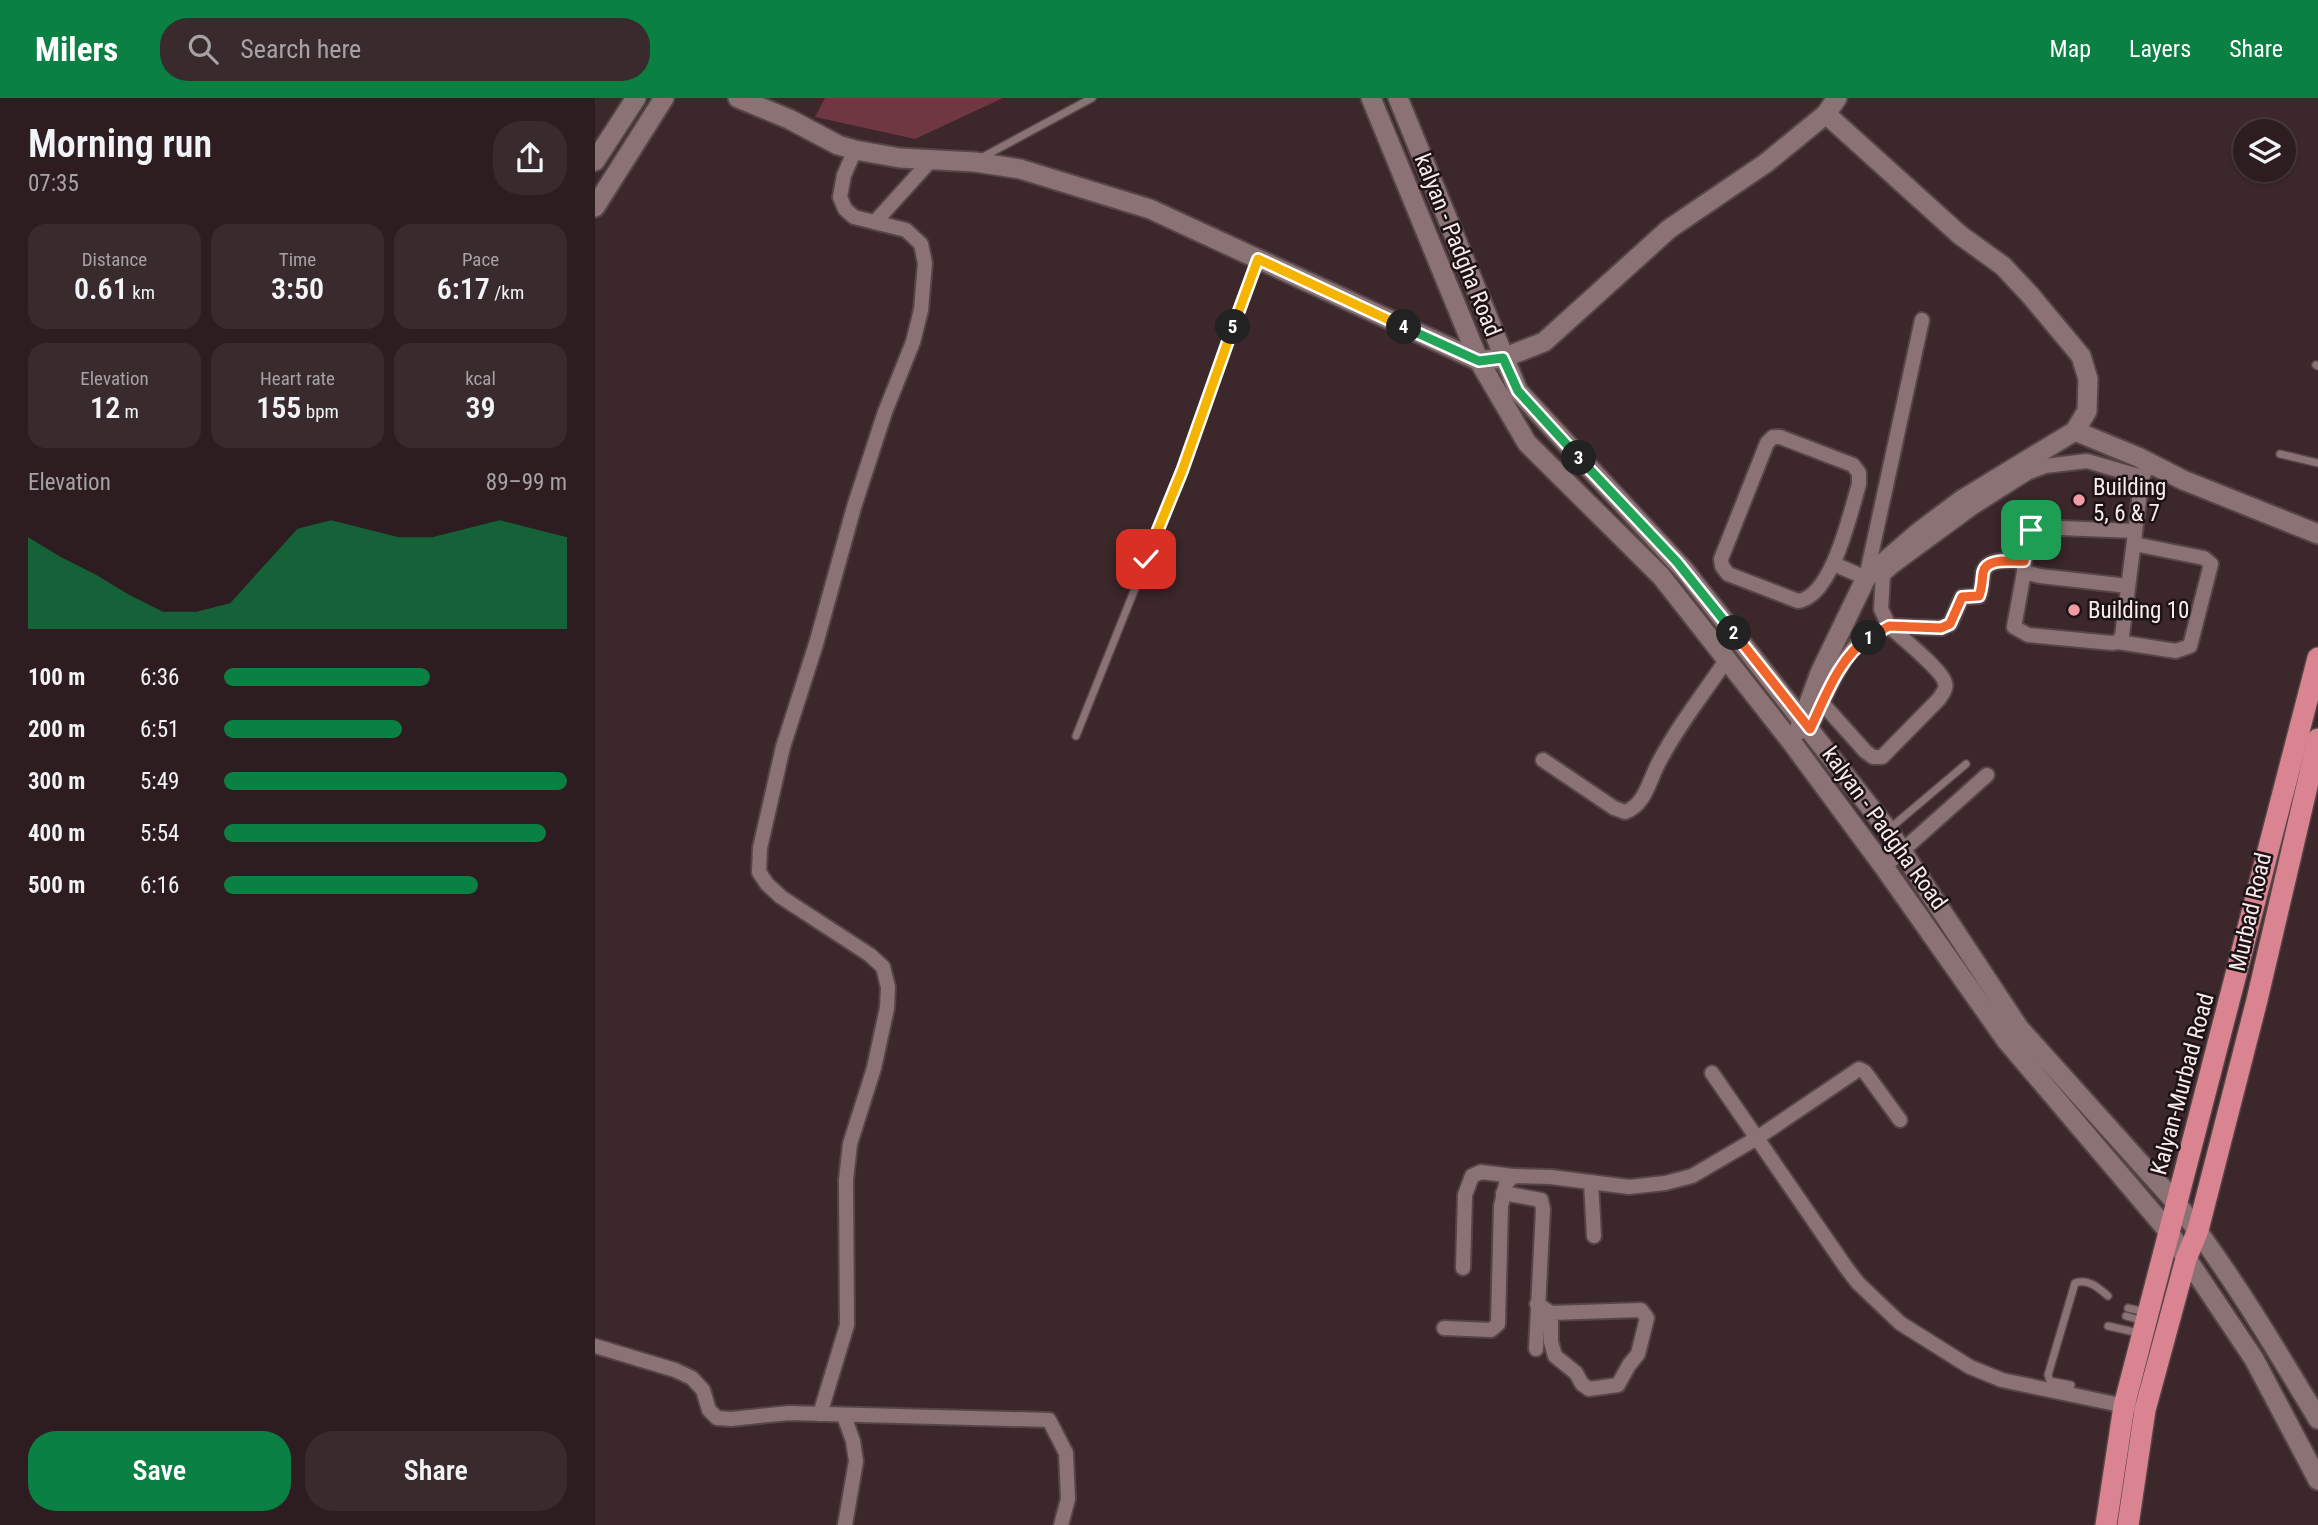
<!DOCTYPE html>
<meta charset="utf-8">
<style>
body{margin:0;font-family:"Roboto Condensed",sans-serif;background:#392a2d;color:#f1f3f6;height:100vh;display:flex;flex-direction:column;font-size:26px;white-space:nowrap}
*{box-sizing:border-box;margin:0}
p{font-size:23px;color:#a7a2a5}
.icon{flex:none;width:38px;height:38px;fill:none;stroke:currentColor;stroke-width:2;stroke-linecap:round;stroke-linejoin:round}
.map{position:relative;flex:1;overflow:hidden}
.drawer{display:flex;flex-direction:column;background:#2d1d20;width:595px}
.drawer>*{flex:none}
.controls{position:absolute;left:1638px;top:21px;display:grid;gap:14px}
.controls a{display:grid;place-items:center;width:63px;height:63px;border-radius:50%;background:#2d1d20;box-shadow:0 2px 5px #0004,0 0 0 2px #483b3e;font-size:35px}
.pin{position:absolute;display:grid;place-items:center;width:60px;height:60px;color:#fff;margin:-30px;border-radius:14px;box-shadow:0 4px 10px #0006}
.km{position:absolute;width:35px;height:35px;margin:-18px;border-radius:50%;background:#222;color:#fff;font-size:19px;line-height:35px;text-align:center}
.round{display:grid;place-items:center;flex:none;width:74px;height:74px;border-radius:28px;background:#392a2d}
.summary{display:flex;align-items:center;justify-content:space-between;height:119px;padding:0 28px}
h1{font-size:38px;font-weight:600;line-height:52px}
.stats{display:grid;grid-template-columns:repeat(3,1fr);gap:10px;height:119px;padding:7px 28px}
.stats div{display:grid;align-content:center;border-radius:18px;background:#392a2d;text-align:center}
.stats b{font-size:30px;font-weight:600}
.stats small{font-size:19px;font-weight:400}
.stats p{font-size:19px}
.chart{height:196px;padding:14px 28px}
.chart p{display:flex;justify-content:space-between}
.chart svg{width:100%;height:126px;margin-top:7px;fill:#0b8043;opacity:.7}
.primary-button{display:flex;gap:14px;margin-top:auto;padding:14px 28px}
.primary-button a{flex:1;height:80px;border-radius:28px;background:#0b8043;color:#fff;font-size:28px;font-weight:600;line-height:80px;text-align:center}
.primary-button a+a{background:#392a2d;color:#f1f3f6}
ul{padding:0 28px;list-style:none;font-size:23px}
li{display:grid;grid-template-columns:112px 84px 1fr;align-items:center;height:52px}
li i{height:18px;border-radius:9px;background:#0b8043}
header{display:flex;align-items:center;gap:42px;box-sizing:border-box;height:98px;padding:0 35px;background:#0b8043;color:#fff}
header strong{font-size:33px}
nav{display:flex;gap:38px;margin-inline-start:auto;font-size:24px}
.search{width:490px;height:63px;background:#392a2d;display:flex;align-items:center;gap:18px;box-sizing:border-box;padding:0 24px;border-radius:28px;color:#a7a2a5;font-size:26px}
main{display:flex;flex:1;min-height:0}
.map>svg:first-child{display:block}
.green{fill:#6f3741}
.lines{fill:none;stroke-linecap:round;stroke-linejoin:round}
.lane-casing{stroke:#564547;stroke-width:10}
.street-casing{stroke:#564547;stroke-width:18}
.secondary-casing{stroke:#564547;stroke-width:23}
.highway-casing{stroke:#564547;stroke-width:24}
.lane{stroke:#8b7275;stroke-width:7}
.street{stroke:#8b7275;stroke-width:14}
.secondary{stroke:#8b7275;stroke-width:19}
.highway{stroke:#db8491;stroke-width:21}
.split-1-casing{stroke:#fff;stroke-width:14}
.split-2-casing{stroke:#fff;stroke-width:14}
.split-3-casing{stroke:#fff;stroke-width:14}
.split-4-casing{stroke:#fff;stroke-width:14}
.split-5-casing{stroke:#fff;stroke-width:14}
.split-6-casing{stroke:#fff;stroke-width:14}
.split-1{stroke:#f0652b;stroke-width:9}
.split-2{stroke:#f0652b;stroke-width:9}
.split-3{stroke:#22a559;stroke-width:9}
.split-4{stroke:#22a559;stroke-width:9}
.split-5{stroke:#f5b400;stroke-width:9}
.split-6{stroke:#f5b400;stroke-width:9}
.poi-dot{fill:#f39aa7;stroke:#1d1314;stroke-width:2.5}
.labels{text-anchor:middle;stroke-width:5;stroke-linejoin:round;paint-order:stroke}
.street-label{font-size:23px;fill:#faeced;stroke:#1d1314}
.poi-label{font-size:23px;fill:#faeced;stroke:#1d1314;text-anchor:start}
</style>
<header>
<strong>Milers</strong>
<div class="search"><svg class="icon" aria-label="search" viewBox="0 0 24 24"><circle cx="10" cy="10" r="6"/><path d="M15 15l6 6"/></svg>Search here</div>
<nav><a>Map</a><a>Layers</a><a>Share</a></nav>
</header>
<main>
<section class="drawer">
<div class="summary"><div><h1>Morning run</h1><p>07:35</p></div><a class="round"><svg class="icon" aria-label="share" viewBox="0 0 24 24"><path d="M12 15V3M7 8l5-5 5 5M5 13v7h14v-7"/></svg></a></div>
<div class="stats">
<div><p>Distance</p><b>0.61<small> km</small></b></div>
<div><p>Time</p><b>3:50</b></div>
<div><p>Pace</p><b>6:17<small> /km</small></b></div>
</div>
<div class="stats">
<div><p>Elevation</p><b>12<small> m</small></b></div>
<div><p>Heart rate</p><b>155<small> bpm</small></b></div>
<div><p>kcal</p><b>39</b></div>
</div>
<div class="chart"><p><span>Elevation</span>89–99 m</p>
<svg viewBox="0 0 160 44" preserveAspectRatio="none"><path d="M0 44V12L10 19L20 25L30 32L40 38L50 38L60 35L70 22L80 9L90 6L100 9L110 12L120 12L130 9L140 6L150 9L160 12V44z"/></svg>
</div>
<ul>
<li><b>100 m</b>6:36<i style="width:60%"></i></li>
<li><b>200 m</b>6:51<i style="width:52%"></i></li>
<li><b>300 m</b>5:49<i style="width:100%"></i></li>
<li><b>400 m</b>5:54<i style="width:94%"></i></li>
<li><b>500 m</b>6:16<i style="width:74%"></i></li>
</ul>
<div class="primary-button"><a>Save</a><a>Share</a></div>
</section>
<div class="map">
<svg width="1723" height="1427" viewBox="0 0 1723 1427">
<rect width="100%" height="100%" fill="#3c272a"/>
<path class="green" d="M230,0H408L320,41L220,19Z"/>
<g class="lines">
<g class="lane-casing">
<g id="lane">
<path d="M386,60L497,0"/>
<path d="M1721,267L1723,268"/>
<path d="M1685,356L1723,365"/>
<path d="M481,638L587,373L663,161"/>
<path d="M1293,732L1371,666"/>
<path d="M1533,1210L1550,1214"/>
<path d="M1531,1218L1548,1223"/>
<path d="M1513,1228L1544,1235"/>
<path d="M1476,1287L1455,1283L1453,1277L1480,1185C1493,1180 1504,1190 1513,1198"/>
</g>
</g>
<g class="street-casing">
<g id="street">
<path d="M280,124L337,61"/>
<path d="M1178,339H1185L1258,367L1264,375V386C1255,416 1237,499 1203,503L1133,476L1127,468L1126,461L1172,345Z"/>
<path d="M1429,463C1416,463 1392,459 1388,475C1387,483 1387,491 1384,498L1367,499L1355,526L1346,530L1294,528L1286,511L1288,477L1298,468L1377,410L1432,375L1450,368L1492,363L1547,379"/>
<path d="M1239,466L1271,480L1327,222"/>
<path d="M1429,474L1419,529L1433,537L1517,545L1523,544L1527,538L1547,379L1551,372"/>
<path d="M1533,488L1445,478L1429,474C1429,460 1431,441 1440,429L1540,433"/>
<path d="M1523,544L1581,553L1595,548L1616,466L1609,460L1539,446"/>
<path d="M1215,631C1226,608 1243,566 1260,548C1269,540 1283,534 1294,528C1305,538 1348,573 1350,585C1352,591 1347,596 1344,601L1287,659H1278L1270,653L1228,606"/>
<path d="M948,662L1019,710L1030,714C1050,707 1054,683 1063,666C1082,629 1109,595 1132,561"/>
<path d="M1289,769L1392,677"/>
<path d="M1117,975L1250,1168L1263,1185L1305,1225L1375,1269L1407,1282L1535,1309"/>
<path d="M996,1084L999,1138"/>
<path d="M908,1095L946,1102L948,1111L941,1251"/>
<path d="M868,1170L870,1097L877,1078L886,1074L918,1078"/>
<path d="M942,1206L956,1215L1046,1212L1052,1220L1043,1256L1034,1267L1023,1287L994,1291L987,1286L981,1275L960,1258L956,1244V1215"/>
<path d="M849,1230L896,1232L903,1226L906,1108L911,1086L918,1078L956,1079L1034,1089L1070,1085L1097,1078L1162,1040L1264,971L1270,974L1305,1022"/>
<path d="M0,1248L80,1272L97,1280L108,1292L114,1312L122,1320L136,1321L194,1315L454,1322L471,1355L473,1401L466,1427"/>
<path d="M225,1316L252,1227L251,1082L255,1046L279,970L292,910L293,889L288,869L275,857L186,799L172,786L164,774L165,750L188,649L221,546L259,409L290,314L318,244L326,212L330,165L326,146L311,132L259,119L250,111L245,99L249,77L260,52"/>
<path d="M249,1318L258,1343L261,1363L250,1427"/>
</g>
</g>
<g class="secondary-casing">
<g id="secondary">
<path d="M143,0L194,21L243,47L260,52L305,60L380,64L425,71L555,111L884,263L908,260L949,244L1074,131L1171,65L1231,16L1242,0"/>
<path d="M776,0L884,263L932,345L1066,478L1198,646L1289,769L1411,942L1574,1134L1659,1261L1723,1382"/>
<path d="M803,0L923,293L1090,473L1293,732L1424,930L1583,1107C1635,1174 1679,1248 1723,1321"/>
<path d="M1231,16L1365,137L1408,168L1436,198L1486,258L1493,281L1492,313L1480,333"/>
<path d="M0,63L41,0"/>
<path d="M0,109L69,0"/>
<path d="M1204,632L1225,575L1271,480L1324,434L1368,401L1480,333L1543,359L1588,382L1723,436"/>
</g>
</g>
<g class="highway-casing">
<g id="highway">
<path d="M1511,1427L1529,1308L1723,560"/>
<path d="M1533,1427L1550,1312L1591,1161L1603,1132L1662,902L1723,641"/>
</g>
</g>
<use href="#lane" class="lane"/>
<use href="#street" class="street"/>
<use href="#secondary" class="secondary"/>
<use href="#highway" class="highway"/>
</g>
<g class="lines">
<g class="split-1-casing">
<path id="split-1" d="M1274,540L1294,528L1346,530L1355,526L1367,499L1384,498C1387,491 1387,483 1388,475C1391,459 1417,464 1429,463L1436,432"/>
</g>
<g class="split-2-casing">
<path id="split-2" d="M1139,535L1215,631C1229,602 1245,557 1274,540"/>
</g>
<g class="split-3-casing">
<path id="split-3" d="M984,360L1082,464L1139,535"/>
</g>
<g class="split-4-casing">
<path id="split-4" d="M809,229L884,263L908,260L923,293L984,360"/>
</g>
<g class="split-5-casing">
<path id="split-5" d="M638,229L663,161L809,229"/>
</g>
<g class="split-6-casing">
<path id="split-6" d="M551,461L587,373L638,229"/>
</g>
<use href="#split-1" class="split-1"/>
<use href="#split-2" class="split-2"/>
<use href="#split-3" class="split-3"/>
<use href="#split-4" class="split-4"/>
<use href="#split-5" class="split-5"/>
<use href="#split-6" class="split-6"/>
</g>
<g class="poi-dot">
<circle cx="1484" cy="402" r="7"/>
<circle cx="1479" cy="512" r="7"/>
</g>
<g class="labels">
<g class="street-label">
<text transform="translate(863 147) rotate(68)" y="8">kalyan - Padgha Road</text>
<text transform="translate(1290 730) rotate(54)" y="8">kalyan - Padgha Road</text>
<text transform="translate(1655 814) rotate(-77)" y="8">Murbad Road</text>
<text transform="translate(1587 986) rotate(-75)" y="8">Kalyan-Murbad Road</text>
</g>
<g class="poi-label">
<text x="1498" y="397">Building<tspan x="1498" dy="26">5, 6 &amp; 7</tspan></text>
<text x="1493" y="520">Building 10</text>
</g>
</g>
</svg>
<div class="controls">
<a><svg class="icon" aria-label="layers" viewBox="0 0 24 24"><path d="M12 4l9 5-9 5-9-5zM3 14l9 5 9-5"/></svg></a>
</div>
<div class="pin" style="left:1436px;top:432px;background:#1e9e55"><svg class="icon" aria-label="arrive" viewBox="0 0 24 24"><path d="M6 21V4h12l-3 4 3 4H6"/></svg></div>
<div class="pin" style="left:551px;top:461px;background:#d93025"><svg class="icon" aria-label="check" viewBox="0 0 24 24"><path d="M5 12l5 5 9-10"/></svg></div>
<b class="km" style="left:1274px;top:540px">1</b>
<b class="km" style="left:1139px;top:535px">2</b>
<b class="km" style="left:984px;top:360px">3</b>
<b class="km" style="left:809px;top:229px">4</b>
<b class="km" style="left:638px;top:229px">5</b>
</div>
</main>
